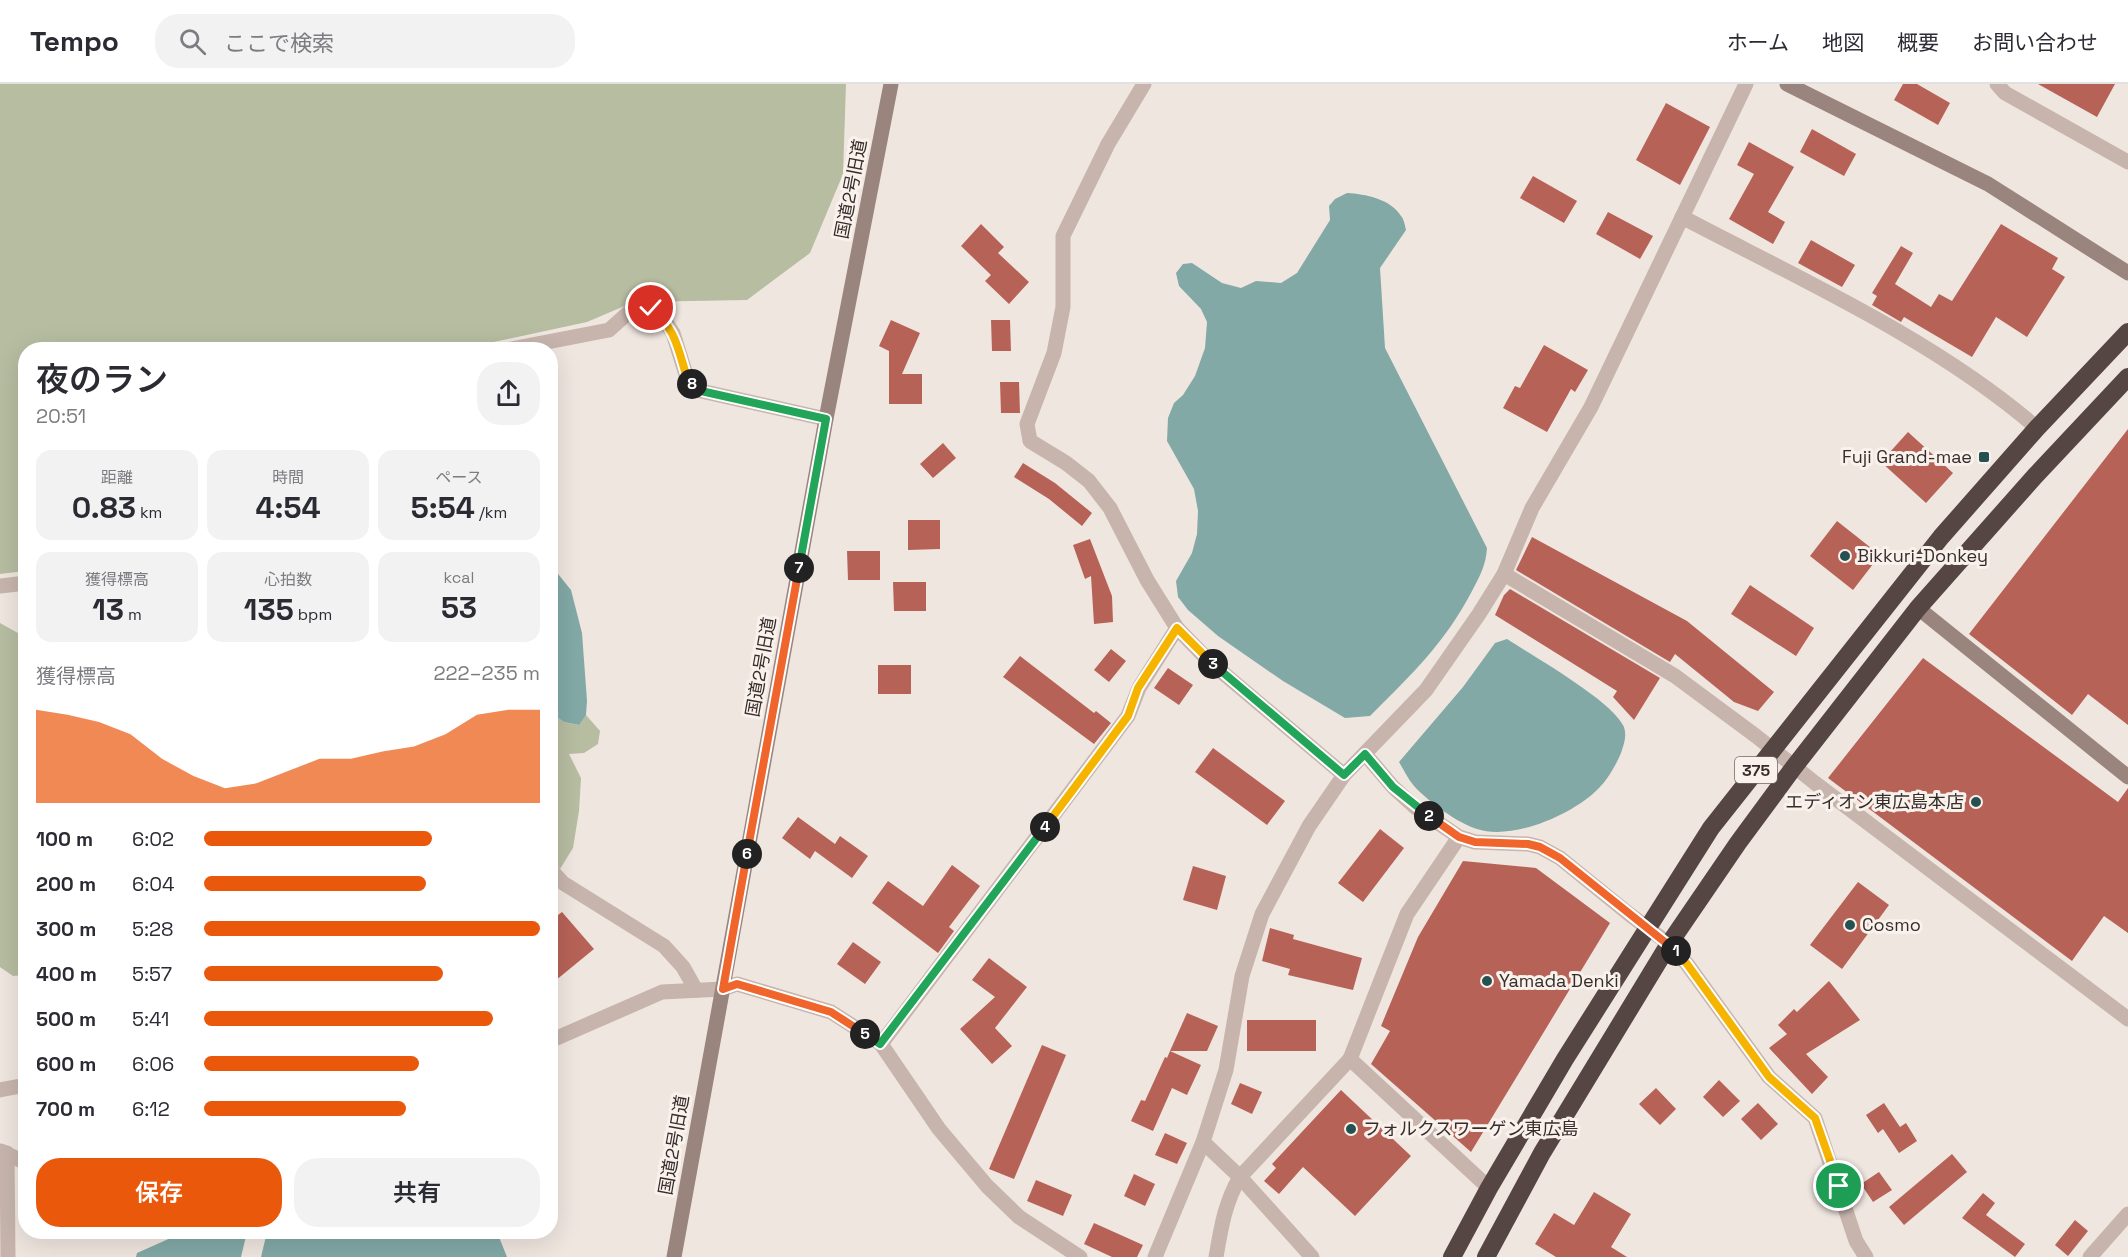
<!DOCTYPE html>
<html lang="ja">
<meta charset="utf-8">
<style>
body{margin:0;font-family:"Space Grotesk","Noto Sans JP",sans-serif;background:#f2f2f3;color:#2b2b33;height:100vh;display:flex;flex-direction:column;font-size:22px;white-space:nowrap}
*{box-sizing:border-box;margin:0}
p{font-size:20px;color:#7c7c81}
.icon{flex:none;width:33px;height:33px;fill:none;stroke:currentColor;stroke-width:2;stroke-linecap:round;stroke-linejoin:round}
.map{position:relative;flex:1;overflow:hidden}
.side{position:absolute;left:18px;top:258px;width:540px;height:897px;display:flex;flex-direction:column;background:#fff;border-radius:24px;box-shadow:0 6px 24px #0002}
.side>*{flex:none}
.pin{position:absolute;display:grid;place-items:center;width:51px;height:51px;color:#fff;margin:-26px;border:3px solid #fff;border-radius:50%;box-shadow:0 2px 6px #0007}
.km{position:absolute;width:30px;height:30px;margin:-15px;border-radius:50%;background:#222;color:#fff;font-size:16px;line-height:30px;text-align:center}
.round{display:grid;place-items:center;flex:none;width:63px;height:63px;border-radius:24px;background:#f2f2f3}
.overview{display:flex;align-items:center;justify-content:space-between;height:102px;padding:0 18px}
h1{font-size:33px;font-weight:600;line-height:45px}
.stats{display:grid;grid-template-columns:repeat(3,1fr);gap:9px;height:102px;padding:6px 18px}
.stats div{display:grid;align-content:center;border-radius:15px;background:#f2f2f3;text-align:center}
.stats b{font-size:30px;font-weight:600}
.stats small{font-size:16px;font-weight:400}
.stats p{font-size:16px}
.chart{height:168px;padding:12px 18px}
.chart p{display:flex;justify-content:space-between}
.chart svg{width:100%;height:108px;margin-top:6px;fill:#ea580c;opacity:.7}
.action{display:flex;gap:12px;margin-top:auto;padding:12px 18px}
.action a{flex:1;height:69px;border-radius:24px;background:#ea580c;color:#fff;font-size:24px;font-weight:600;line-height:69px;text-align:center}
.action a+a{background:#f2f2f3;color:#2b2b33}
ul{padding:0 18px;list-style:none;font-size:20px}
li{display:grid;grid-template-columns:96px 72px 1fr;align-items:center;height:45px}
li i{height:15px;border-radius:8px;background:#ea580c}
header{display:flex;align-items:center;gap:36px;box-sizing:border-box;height:84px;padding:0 30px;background:#fff;border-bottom:2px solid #e1e1e2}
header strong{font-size:28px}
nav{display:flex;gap:33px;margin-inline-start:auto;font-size:21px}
.search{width:420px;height:54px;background:#f2f2f3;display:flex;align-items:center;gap:15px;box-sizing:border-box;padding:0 21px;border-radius:24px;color:#7c7c81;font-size:22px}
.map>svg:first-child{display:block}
.green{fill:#b7bda1}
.water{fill:#82a9a6}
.building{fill:#b76257}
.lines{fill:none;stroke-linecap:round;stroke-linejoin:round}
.street{stroke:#c7b5ad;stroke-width:15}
.secondary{stroke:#9a857e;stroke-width:15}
.highway{stroke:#564643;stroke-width:18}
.split-1-casing{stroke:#fff;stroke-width:12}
.split-2-casing{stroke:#fff;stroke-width:12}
.split-3-casing{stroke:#fff;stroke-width:12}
.split-4-casing{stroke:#fff;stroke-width:12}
.split-5-casing{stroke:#fff;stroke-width:12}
.split-6-casing{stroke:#fff;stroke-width:12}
.split-7-casing{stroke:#fff;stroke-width:12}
.split-8-casing{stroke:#fff;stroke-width:12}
.split-9-casing{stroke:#fff;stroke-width:12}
.split-1{stroke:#f5b400;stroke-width:8}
.split-2{stroke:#f0652b;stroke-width:8}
.split-3{stroke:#22a559;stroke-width:8}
.split-4{stroke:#f5b400;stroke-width:8}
.split-5{stroke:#22a559;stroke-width:8}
.split-6{stroke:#f0652b;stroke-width:8}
.split-7{stroke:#f0652b;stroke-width:8}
.split-8{stroke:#22a559;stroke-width:8}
.split-9{stroke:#f5b400;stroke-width:8}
.poi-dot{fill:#255250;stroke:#f8f1ec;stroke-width:2}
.labels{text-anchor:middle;stroke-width:6;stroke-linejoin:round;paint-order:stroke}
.shield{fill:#f8f1ec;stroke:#706865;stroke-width:1.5}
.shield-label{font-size:16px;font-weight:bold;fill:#362d2b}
.street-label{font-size:18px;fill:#362d2b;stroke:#f8f1ec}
.poi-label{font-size:18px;fill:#362d2b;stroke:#f8f1ec;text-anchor:start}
</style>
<header>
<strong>Tempo</strong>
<div class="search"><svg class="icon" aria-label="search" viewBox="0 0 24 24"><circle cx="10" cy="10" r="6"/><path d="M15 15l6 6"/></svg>ここで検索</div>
<nav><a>ホーム</a><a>地図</a><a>概要</a><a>お問い合わせ</a></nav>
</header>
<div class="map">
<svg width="2128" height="1173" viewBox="0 0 2128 1173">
<rect width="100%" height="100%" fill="#f0e6e0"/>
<g class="green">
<path d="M0,0H846L843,90L810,169L747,216L634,218L587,238L461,265L26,266L25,487L0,490Z"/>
<path d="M0,539L25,553V891L13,892L0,883Z"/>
<path d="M551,629L564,638L578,641L586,631L600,647L598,660L584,669L569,670L581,694L579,727L573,764L560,785L551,775Z"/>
</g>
<g class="water">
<path d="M1347,109C1365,110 1391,115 1401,132C1404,135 1405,142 1406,146L1380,184L1385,264L1487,464C1486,481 1480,492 1472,507C1445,559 1411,591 1370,632L1345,634L1283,597L1218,552L1188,526L1178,513L1176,497L1192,469L1197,450L1198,427L1194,405L1167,357L1168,334L1174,319L1183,311L1195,292L1205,264L1207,238L1201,225L1179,202L1176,189L1183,180L1192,179L1222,199L1241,204L1256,197L1281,199L1297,189L1330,136L1329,122L1335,115Z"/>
<path d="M551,484L554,485L571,506L582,549L587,617L586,631L579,641L564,638L551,629Z"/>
<path d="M1507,555C1533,572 1613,617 1624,643C1627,652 1624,660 1621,669C1616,681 1608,695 1599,704C1574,730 1513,757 1477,745C1457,739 1428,717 1414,702C1408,695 1404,686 1399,678L1463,603L1495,559Z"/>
<path d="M189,1148H247L241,1173H136L137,1169L182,1149Z"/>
<path d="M267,1148H497L507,1173H261Z"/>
</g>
<g class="building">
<path d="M1903,0H1917L1950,19L1938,41L1894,16Z"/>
<path d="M2038,0H2115L2097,33Z"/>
<path d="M1666,19L1710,43L1680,101L1636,76Z"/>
<path d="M1812,45L1856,70L1844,92L1800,68Z"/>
<path d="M1749,58L1794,83L1768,128L1785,138L1773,160L1729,135L1754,90L1737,81Z"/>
<path d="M1533,92L1577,117L1564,139L1520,114Z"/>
<path d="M1608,128L1653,152L1640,175L1596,150Z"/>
<path d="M981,140L1004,163L998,169L1029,198L1009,220L985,197L991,191L961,162Z"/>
<path d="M2001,140L2058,174L2052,185L2065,193L2027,253L1996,233L1972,273L1904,233L1901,238L1872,221L1877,212L1872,209L1901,162L1913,169L1895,200L1931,223L1939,210L1952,217Z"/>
<path d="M1811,156L1855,181L1842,203L1798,179Z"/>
<path d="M891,236L920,249L902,290H922V320H889V267L879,262Z"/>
<path d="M991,236H1010L1011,267H992Z"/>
<path d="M1544,261L1588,286L1575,308L1571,305L1547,348L1503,324L1515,302L1520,304Z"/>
<path d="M1000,298H1019L1020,329H1001Z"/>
<path d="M2128,345V641L2088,610L2072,631L1969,550Z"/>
<path d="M1908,348L1953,389L1926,419L1881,378Z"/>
<path d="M943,359L956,374L933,394L920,380Z"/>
<path d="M1023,379L1055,399L1092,429L1082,442L1049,415L1014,393Z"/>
<path d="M908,436H940V465L908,466Z"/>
<path d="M1837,437L1880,471L1853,506L1810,472Z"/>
<path d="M1532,453L1687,537L1774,608L1758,627L1734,618L1675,570L1670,578L1516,486Z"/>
<path d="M1090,455L1112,512L1113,538L1094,540L1091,492L1085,495L1073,461Z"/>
<path d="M847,467H880V496H848Z"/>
<path d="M893,498H926V527H894Z"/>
<path d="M1750,501L1814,544L1796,572L1731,530Z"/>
<path d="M1510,505L1660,594L1634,636L1613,613L1617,607L1495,531L1504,511Z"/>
<path d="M1111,565L1126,577L1109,598L1094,586Z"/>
<path d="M1020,572L1094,629L1096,627L1111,639L1094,660L1003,593Z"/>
<path d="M1923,574L2118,718L2128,704V849L2104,832L2072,877L1828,694Z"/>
<rect x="878" y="581" width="33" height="29"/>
<path d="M1168,584L1193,601L1179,621L1154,604Z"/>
<path d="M1213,664L1285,717L1267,741L1195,688Z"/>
<path d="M798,733L835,760L840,752L868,772L852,794L815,767L810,775L782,754Z"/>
<path d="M1380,745L1404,764L1363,818L1338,799Z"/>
<path d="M1463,777L1536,784L1610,839L1471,1068L1371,980L1390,947L1381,942L1418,853Z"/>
<path d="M952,781L980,802L949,843L954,847L938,869L872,819L888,797L923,822Z"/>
<path d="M1193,782L1226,792L1217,826L1183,816Z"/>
<path d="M1858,798L1889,821L1842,885L1810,861Z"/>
<path d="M562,828L594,865L550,901V837Z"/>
<path d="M1270,844L1294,851L1293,855L1362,874L1353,906L1288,891L1290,885L1262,877Z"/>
<path d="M853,858L881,878L865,900L837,880Z"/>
<path d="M989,874L1027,903L995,944L1012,962L992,980L960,945L995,913L972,896Z"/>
<path d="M1829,897L1860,936L1806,970L1828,993L1812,1010L1769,964L1787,950L1778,941L1794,925L1797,928Z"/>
<path d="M1187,929L1218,942L1207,967H1170Z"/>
<rect x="1247" y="936" width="69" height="31"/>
<path d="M1042,961L1066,971L1014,1095L989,1085Z"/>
<path d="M1170,967L1201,981L1187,1011L1172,1004L1153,1047L1131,1037L1141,1016L1145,1017L1165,973L1167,974Z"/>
<path d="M1719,996L1740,1017L1723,1033L1703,1013Z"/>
<path d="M1240,999L1262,1008L1252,1030L1231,1020Z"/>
<path d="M1656,1004L1676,1025L1660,1041L1639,1020Z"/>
<path d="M1341,1006L1411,1072L1355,1132L1303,1083L1279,1110L1264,1097L1276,1084L1272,1080Z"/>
<path d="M1758,1019L1778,1040L1761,1056L1741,1035Z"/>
<path d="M1884,1019L1900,1043L1906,1039L1917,1057L1899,1069L1883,1045L1878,1049L1866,1031Z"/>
<path d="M1165,1049L1187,1059L1177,1080L1155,1071Z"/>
<path d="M1952,1070L1967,1088L1904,1141L1889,1123Z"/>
<path d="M1879,1088L1892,1106L1873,1118L1861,1100Z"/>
<path d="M1134,1090L1155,1100L1145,1122L1124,1112Z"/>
<path d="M1036,1096L1072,1111L1063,1132L1027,1117Z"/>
<path d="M1594,1108L1631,1130L1611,1163L1627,1173H1556L1535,1160L1554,1129L1574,1141Z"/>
<path d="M1983,1109L1995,1119L1986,1131L2025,1160L2015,1173L1962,1134Z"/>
<path d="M2075,1136L2088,1147L2068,1172L2055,1161Z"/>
<path d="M1094,1139L1143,1161L1137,1173H1112L1084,1160Z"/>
</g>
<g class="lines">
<g class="street">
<path d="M1144,0L1108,60L1063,152V223L1054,269L1027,340L1030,357L1066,379L1089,397L1110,424L1147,496L1177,544L1210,578L1344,691"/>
<path d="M1997,0L2005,9L2128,78"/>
<path d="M1682,133C1800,195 1937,257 2037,344"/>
<path d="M506,266L609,246L628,229L651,224L664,236L673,249L688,297L701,307L826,335"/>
<path d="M1504,490L1675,592L1756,652L1815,699L2128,935"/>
<path d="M0,502L26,499"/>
<path d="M1365,670L1393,703L1415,723L1459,753L1475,758L1528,760L1540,763L1560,774L1629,830L1669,860L1687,880L1769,993L1815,1034L1856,1157L1866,1173"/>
<path d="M1459,753L1407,830L1350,975L1489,1104"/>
<path d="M550,785L563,799L664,862L683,883L696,906"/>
<path d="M550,957L662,908L723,905L737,900L831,928L881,960L939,1045L987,1102L1019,1133L1080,1173"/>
<path d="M881,960L1128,632L1139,604L1177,544"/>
<path d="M0,1006L26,1001"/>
<path d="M1203,1058L1240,1093L1312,1173"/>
<path d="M1,1067L26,1079"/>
<path d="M7,1069L8,1173"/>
<path d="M1155,1173L1203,1058L1226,986L1242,892L1262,830L1309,742L1344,691L1426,606L1479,530L1504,490L1532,424L1591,323L1746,0"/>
<path d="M1216,1173C1221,1144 1225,1118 1240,1093L1350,975"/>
<path d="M2090,1173L2128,1130"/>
</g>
<g class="secondary">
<path d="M1787,0L1988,100L2128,189"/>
<path d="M1918,524L2128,693"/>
<path d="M674,1173L826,335L891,0"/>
</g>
<g class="highway">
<path d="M1452,1173L1489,1104L1565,975L1711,744L1941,453L2037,344L2128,248"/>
<path d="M1486,1173L1542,1069L1669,860L1738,759L1794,683L1918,524L2035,392L2128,293"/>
</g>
</g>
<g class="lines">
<g class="split-1-casing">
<path id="split-1" d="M1676,867L1687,880L1769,993L1815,1034L1839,1102"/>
</g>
<g class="split-2-casing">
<path id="split-2" d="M1429,732L1459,753L1475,758L1528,760L1540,763L1560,774L1676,867"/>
</g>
<g class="split-3-casing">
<path id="split-3" d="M1213,580L1344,691L1365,670L1393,703L1429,732"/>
</g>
<g class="split-4-casing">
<path id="split-4" d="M1045,743L1128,632L1138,604L1177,544L1213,580"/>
</g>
<g class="split-5-casing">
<path id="split-5" d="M865,950L880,960L1045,743"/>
</g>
<g class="split-6-casing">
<path id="split-6" d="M747,770L723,905L737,900L831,928L865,950"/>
</g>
<g class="split-7-casing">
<path id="split-7" d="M747,770L799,484"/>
</g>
<g class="split-8-casing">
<path id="split-8" d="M692,300L701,307L826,335L799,484"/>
</g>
<g class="split-9-casing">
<path id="split-9" d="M651,224C677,246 678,266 688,297L692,300"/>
</g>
<use href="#split-1" class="split-1"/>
<use href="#split-2" class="split-2"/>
<use href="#split-3" class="split-3"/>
<use href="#split-4" class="split-4"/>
<use href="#split-5" class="split-5"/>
<use href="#split-6" class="split-6"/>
<use href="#split-7" class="split-7"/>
<use href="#split-8" class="split-8"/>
<use href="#split-9" class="split-9"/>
</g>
<g class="poi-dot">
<rect x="1978" y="367" width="12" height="12" rx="3"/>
<circle cx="1845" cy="472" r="6"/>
<circle cx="1976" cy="718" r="6"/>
<circle cx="1850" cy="841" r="6"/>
<circle cx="1487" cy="897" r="6"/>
<circle cx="1351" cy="1045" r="6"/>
</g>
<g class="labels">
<rect class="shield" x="1735" y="673" width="42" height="26" rx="4.5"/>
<g class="shield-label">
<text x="1756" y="692">375</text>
</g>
<g class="street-label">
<text transform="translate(851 105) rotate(-79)" y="6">国道2号旧道</text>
<text transform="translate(761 583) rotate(-80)" y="6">国道2号旧道</text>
<text transform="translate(674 1061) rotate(-80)" y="6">国道2号旧道</text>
</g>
<g class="poi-label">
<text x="1972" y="379" text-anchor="end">Fuji Grand-mae</text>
<text x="1857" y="478">Bikkuri-Donkey</text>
<text x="1964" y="724" text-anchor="end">エディオン東広島本店</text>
<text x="1862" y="847">Cosmo</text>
<text x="1499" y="903">Yamada Denki</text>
<text x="1363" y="1051">フォルクスワーゲン東広島</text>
</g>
</g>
</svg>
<div class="pin" style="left:1839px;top:1102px;background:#1e9e55"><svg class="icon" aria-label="arrive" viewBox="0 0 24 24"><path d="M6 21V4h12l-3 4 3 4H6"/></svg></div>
<div class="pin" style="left:651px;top:224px;background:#d93025"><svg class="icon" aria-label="check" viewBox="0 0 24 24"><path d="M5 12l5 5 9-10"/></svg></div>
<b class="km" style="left:1676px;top:867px">1</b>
<b class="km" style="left:1429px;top:732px">2</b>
<b class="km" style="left:1213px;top:580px">3</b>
<b class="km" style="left:1045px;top:743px">4</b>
<b class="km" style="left:865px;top:950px">5</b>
<b class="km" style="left:747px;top:770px">6</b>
<b class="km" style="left:799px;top:484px">7</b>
<b class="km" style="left:692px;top:300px">8</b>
<section class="side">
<div class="overview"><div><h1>夜のラン</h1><p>20:51</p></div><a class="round"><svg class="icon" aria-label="share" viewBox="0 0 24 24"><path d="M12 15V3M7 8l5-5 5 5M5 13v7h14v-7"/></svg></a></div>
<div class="stats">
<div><p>距離</p><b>0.83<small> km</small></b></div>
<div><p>時間</p><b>4:54</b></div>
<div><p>ペース</p><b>5:54<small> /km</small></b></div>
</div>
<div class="stats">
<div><p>獲得標高</p><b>13<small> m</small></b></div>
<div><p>心拍数</p><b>135<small> bpm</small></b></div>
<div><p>kcal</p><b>53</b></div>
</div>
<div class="chart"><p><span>獲得標高</span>222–235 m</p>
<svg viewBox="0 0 160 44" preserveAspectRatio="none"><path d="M0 44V6L10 8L20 11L30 16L40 26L50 33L60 38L70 36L80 31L90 26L100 26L110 23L120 21L130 16L140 8L150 6L160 6V44z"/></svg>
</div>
<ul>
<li><b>100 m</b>6:02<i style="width:68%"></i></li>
<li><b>200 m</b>6:04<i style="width:66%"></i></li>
<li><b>300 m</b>5:28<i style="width:100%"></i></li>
<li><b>400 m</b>5:57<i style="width:71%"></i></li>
<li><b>500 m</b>5:41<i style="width:86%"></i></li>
<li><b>600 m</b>6:06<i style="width:64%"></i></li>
<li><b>700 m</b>6:12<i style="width:60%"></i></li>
</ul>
<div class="action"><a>保存</a><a>共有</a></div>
</section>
</div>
